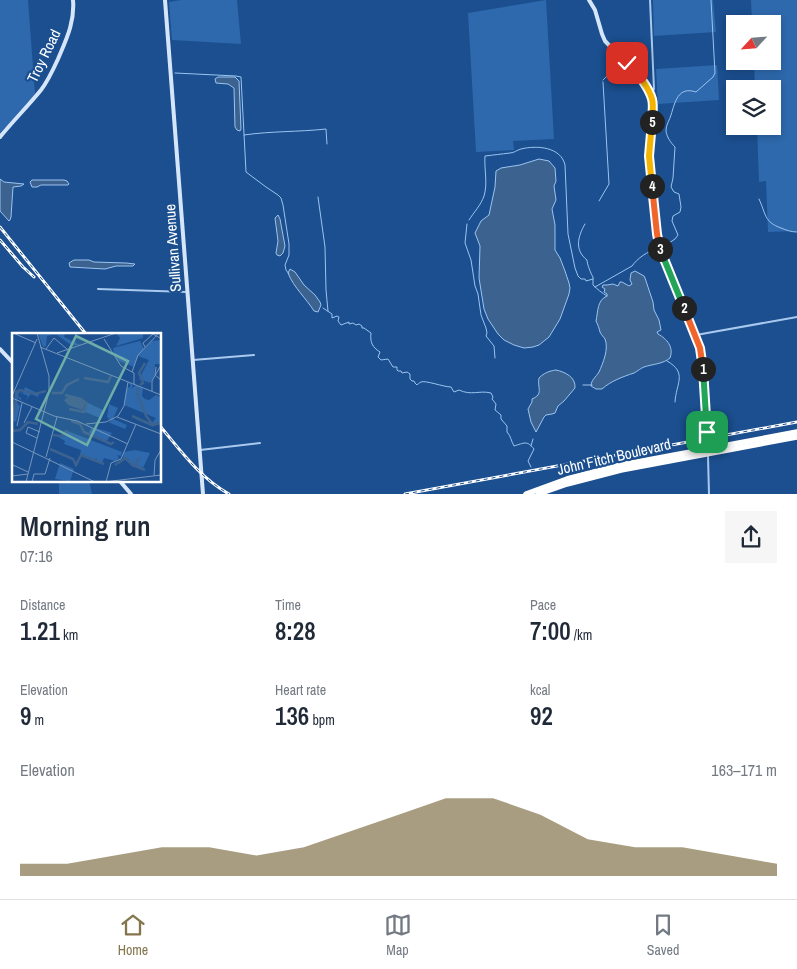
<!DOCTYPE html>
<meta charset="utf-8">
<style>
body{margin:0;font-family:"Archivo Narrow",sans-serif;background:#f6f6f7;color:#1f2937;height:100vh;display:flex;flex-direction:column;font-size:19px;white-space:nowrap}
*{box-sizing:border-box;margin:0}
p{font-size:16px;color:#747a83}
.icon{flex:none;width:28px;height:28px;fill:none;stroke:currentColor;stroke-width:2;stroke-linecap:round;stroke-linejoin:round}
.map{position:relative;height:494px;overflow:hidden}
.side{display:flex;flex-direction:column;background:#fff;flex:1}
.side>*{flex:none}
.needle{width:32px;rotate:244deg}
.fabs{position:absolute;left:726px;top:15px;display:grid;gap:10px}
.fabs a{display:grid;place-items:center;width:55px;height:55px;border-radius:0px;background:#fff;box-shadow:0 2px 8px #0003;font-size:25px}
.pin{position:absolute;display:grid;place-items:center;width:42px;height:42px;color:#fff;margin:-21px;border-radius:10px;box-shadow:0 2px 8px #0006}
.km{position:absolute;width:25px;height:25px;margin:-12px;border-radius:50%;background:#222;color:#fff;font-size:14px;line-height:25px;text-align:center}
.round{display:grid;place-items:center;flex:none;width:52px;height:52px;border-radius:0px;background:#f6f6f7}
.summary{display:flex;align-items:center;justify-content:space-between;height:85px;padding:0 20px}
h1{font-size:28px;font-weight:600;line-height:38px}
.metrics{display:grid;grid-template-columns:repeat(3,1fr);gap:8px;height:85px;padding:5px 20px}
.metrics div{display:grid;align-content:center}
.metrics b{font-size:25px;font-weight:600}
.metrics small{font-size:14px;font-weight:400}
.metrics p{font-size:14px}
.chart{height:140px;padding:10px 20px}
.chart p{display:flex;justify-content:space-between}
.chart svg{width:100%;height:90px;margin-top:5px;fill:#84754c;opacity:.7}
.tabs{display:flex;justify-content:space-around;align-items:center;height:70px;border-top:1px solid #e0e1e3;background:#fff;font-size:14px;color:#747a83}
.tabs a{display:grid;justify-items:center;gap:2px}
.tabs .on{color:#84754c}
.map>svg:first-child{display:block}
.green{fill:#2e69ad}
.water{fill:#3c6290;stroke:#9cc4f0}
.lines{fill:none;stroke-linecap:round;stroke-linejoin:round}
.stream{stroke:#9cc4f0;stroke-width:1}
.street{stroke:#a9c9ee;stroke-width:2}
.secondary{stroke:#d6e6fa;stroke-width:4}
.highway{stroke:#fff;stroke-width:5.5}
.rail-casing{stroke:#fff;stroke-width:3}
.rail{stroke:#1b4f8f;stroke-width:1;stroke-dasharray:4;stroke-linecap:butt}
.split-1-casing{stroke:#fff;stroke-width:10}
.split-2-casing{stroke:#fff;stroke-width:10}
.split-3-casing{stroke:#fff;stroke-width:10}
.split-4-casing{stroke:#fff;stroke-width:10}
.split-5-casing{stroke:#fff;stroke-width:10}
.split-6-casing{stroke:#fff;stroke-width:10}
.split-1{stroke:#22a559;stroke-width:6}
.split-2{stroke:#f0652b;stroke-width:6}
.split-3{stroke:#22a559;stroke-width:6}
.split-4{stroke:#f0652b;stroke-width:6}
.split-5{stroke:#f5b400;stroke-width:6}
.split-6{stroke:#f5b400;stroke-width:6}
.labels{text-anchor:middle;stroke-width:4.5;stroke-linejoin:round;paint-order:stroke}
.street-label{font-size:15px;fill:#fff;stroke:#1b4f8f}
.inset-river{fill:none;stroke:#3c6290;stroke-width:2.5}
.inset-road{fill:none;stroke:#7695bc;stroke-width:1}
.view{fill:#6fada8;fill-opacity:0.15;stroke:#6fada8;stroke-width:2.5}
.inset-edge{fill:none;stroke:#fff;stroke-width:2.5}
</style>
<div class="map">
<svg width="797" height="494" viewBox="0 0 797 494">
<rect width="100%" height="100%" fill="#1b4f8f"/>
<g class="green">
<path d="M0,0H28L35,94L0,133Z"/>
<path d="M181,0H237L241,44L172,40L169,2Z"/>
<path d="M546,0L554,139L513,141L514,150L476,152L468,13Z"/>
<path d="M653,0H713L716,32L654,36Z"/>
<path d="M751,0H797V231L768,232L766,181L759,182L757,126H772V89H755L754,61H772V24H752Z"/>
<path d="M717,65L719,100L658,104L656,69Z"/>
<path d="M59,480H89L92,494H59Z"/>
</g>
<g class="water">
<path d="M218,77H235L239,81L241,129L240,131L237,130L235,127L234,88L228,84L216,83L215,79Z"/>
<path d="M539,159L549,161L555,168L556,181L554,186L556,200L552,209L555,225V250L560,258L565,271L569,283L570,288L569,294L560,319L549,337L539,345L533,347L524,348L514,345L504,340L498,334L488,319L484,309L479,278L480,246L475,233L481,221L489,215L495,187L496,171L501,168L520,165Z"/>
<path d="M0,179L4,182L24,184L21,186L13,187L11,217L10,220L9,221L0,211Z"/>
<path d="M32,180H64L67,181L69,184L68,185H41L37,187H32L30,182Z"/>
<path d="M278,215L280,219L285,246L283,253L280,256L277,255L276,253L278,241L275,218Z"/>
<path d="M74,260H89L94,262L126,263L135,264L133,266H116L105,269L70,267L69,263Z"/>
<path d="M290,269L295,272L304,285L315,295L320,302L321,305L318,312L314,311C306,298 294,288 288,273Z"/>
<path d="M635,271L644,276L645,278L653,302L654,310L659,320L661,330L657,332L658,334C667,339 674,347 670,358C663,364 653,364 644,367C641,368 638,371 634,373C622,377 611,381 602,389H596L591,386C591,380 596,377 599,372C603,363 609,349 605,339C603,336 602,336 600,332C599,328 598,325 596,321C598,312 597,300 607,296V294L604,292L605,289L602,287L603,285H607L613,284L618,286L620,282H622L629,286L632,284L630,280L631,273Z"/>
<path d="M556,370C565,372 576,377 575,388L564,401L558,406L555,413L552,414L546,415L544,417L536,432L531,422L528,409L532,402V399C544,394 537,388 539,378C544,373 549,371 556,370Z"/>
</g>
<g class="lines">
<g class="stream">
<path d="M175,73L236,76L241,77L246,172L266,187L278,195L281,198L283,205L289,244V255L285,265L286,270L289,274"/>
<path d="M603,80L617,66"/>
<path d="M244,135C271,131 299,132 326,129L327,144"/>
<path d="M318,197L325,247L326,290L328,311"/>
<path d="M759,199C766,214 764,222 781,228C786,230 791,232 797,232"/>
<path d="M599,201L609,184L603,82"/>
<path d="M469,220C474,212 481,205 484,196C488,183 484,169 485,156C494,155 501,154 510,153C514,153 517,150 521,149C537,145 561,147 565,165L568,234L575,268L578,276L581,279H585L586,281L593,279"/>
<path d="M467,224L465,243L471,260L475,286L478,294L481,315L486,328L487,333L486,336L494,346L495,358"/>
<path d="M585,224C578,236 574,250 587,260C587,264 591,274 593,277V285C597,289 602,293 607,296"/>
<path d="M663,247L675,239L678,235L672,221L673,216L680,212L681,207L679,194L674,192L671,187L673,178L675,147C671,143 666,136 666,130C666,125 670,119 671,115C675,102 678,86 696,92L713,77L715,73L711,0"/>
<path d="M595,287L632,266C637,259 648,250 657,250"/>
<path d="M323,308L332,314V318L337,316L339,317L338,321L341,325L349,322V324L353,323L356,325L359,324L362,326V328H364L371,333C370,342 372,347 380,352L378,357L381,360L388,359L393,367H397V370L398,371H401L402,373L407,372L410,374V379L412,381H414L415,383L417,385C418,384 419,383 421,382C425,380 444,387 451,387L454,392L459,390C472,396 479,390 491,393L493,397L492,399L496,404L495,410L501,415V419L507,426V432C511,436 511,441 514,446C524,443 527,440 534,449L528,461L531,467"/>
<path d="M667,361C688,373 676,383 675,402"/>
<path d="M583,385H592"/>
<path d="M531,446L533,439"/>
</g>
<g class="street">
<path d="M650,0L654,89L650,95"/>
<path d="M98,289L187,292"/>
<path d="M696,335L797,317"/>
<path d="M193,360L254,355"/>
<path d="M200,450L260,443"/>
<path d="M708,456L709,494"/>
</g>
<g class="secondary">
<path d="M165,0L203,494"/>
<path d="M589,0L595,10L602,34L605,41L634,71L642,80L652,100V115L649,162L658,242L701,353L703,365L707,449"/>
<path d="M0,137C13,121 28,106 41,90C48,81 53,70 58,59C66,40 75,22 73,0"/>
<path d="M0,349L14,364"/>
<path d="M119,480L131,494"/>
</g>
<g class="highway">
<path d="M526,494L567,479L621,465L797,432"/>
<path d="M538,494L567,484L621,470L797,437"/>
</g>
<g class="rail-casing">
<g id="rail">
<path d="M0,227L86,334"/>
<path d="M0,240L23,267L34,277"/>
<path d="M160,426C181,451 199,477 229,494"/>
<path d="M405,494L797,422"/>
</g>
</g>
<use href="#rail" class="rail"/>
</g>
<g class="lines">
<g class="split-1-casing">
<path id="split-1" d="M703,369L707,432"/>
</g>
<g class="split-2-casing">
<path id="split-2" d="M684,308L700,348L703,369"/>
</g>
<g class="split-3-casing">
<path id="split-3" d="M660,249L684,308"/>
</g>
<g class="split-4-casing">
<path id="split-4" d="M652,186L657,234L660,249"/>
</g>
<g class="split-5-casing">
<path id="split-5" d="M652,186L649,156L652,122"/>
</g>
<g class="split-6-casing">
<path id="split-6" d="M627,63C636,72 648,85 652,99C654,106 652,115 652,122"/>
</g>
<use href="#split-1" class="split-1"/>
<use href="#split-2" class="split-2"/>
<use href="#split-3" class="split-3"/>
<use href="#split-4" class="split-4"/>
<use href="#split-5" class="split-5"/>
<use href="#split-6" class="split-6"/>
</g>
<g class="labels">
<g class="street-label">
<text transform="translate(44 56) rotate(-64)" y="5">Troy Road</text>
<text transform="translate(173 248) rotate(-94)" y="5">Sullivan Avenue</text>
<text transform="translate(614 457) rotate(-13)" y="5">John Fitch Boulevard</text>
</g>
</g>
<g transform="translate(12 333)">
<rect width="149" height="149" fill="#1b4f8f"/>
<path d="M26,0H53L52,4L68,12H59L45,2H40L35,3L34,13L31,14ZM104,0H131V5L104,13L108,5ZM149,7V31H143L142,44L138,50L127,46L137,27L126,23L122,34L105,27L102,20L101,15L128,8L132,16L140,8ZM116,49L121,52L119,56L124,52L131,55L130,63L133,66L137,67L144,62L148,64L149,91L146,89L140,94L136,83L140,90L144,85L112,72L114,56L119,53ZM13,54L27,61L26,64L19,61L13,68L16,63L7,59L6,63L9,65V67L13,69L8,67L6,64L5,70L8,73L4,89L0,87L3,66L5,58L11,60ZM76,70L91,77L88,85L73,79ZM97,71L106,75L101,86L115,92L113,96L96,89L99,88L95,84ZM79,95H84L100,100L94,109L76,102ZM53,97L110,119L109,123L105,122L107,125L103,128L92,125L90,130L84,128L85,125L82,127L68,122L69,117L52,111L53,108L41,101L49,103ZM123,117L138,120L131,135L121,134L111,125L112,119ZM48,130L62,136L58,148L43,146Z" fill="#2e69ad"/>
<path d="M57,63L68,66L73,71L71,77L56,72L52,67Z" fill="#3c6290"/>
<path class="inset-river" d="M72,45L96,49L99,43M128,52L131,50L127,40L133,30M126,55L125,60L134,83L141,92L149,90M40,60H50L55,52L67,46M53,62L69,66M4,65V59L8,57L23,61L34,58M57,76L72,79L75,71L69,66M120,83L140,92M0,88L4,67M59,88L68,91L72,99L99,111L102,109M0,98L8,97L16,89L26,91M41,102L49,103L56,98M38,116L61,126L64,132L69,122L92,131M127,125L123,133L133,137M103,132L114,125L122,133"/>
<path class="inset-road" d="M1,0L24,10M92,6L109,33L122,40V51M28,14L149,62M133,14L131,10L141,1L148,5M34,16L42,5L56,17M45,20L104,0M144,34L143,42L149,47M120,39L126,22L147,0M140,58V48L149,32M0,63L25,6M0,65L42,83L65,88L116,111M105,84L149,101M12,90L20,74M74,91L94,89L106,83L112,73L116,49M5,93L10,70M25,105L14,100L16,94L28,99M0,109L83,149M34,124L45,84M1,132L16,139M0,143L16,141M142,143L143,127L149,117M14,149L37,59V43L25,0M20,149L22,141H33L38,125M92,149L149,142M94,149L99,130L109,126L124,91"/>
<path class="view" d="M64,3L116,28L75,112L24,86Z"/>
<rect width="149" height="149" class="inset-edge"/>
</g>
</svg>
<div class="fabs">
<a><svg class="needle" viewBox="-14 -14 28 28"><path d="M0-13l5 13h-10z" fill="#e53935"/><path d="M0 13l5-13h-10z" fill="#747a83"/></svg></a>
<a><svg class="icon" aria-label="layers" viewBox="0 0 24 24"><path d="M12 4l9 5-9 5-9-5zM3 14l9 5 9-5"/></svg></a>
</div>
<div class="pin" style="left:707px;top:432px;background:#1e9e55"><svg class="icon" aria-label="arrive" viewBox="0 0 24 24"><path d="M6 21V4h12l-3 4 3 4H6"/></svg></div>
<div class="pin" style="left:627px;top:63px;background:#d93025"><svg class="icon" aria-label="check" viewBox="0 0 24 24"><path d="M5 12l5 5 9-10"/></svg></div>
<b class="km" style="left:703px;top:369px">1</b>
<b class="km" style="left:684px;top:308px">2</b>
<b class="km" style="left:660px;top:249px">3</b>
<b class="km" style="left:652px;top:186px">4</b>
<b class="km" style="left:652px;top:122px">5</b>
</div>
<section class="side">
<div class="summary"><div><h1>Morning run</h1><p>07:16</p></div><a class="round"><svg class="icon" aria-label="share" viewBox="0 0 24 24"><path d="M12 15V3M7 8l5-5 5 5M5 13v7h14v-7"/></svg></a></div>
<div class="metrics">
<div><p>Distance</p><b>1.21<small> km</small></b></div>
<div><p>Time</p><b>8:28</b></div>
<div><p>Pace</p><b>7:00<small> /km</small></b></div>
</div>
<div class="metrics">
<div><p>Elevation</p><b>9<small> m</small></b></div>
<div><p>Heart rate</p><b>136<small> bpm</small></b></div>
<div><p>kcal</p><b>92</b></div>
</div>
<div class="chart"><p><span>Elevation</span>163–171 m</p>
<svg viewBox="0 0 160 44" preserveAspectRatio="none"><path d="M0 44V38L10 38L20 34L30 30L40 30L50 34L60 30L70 22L80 14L90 6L100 6L110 14L120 26L130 30L140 30L150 34L160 38V44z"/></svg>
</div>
</section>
<nav class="tabs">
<a class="on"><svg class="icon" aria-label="home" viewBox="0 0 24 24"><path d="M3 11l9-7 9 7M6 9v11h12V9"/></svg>Home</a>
<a><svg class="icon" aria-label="map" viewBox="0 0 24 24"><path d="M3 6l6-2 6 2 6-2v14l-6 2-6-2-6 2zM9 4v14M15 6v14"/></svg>Map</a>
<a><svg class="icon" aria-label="saved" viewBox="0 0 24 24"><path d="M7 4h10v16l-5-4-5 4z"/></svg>Saved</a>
</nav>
